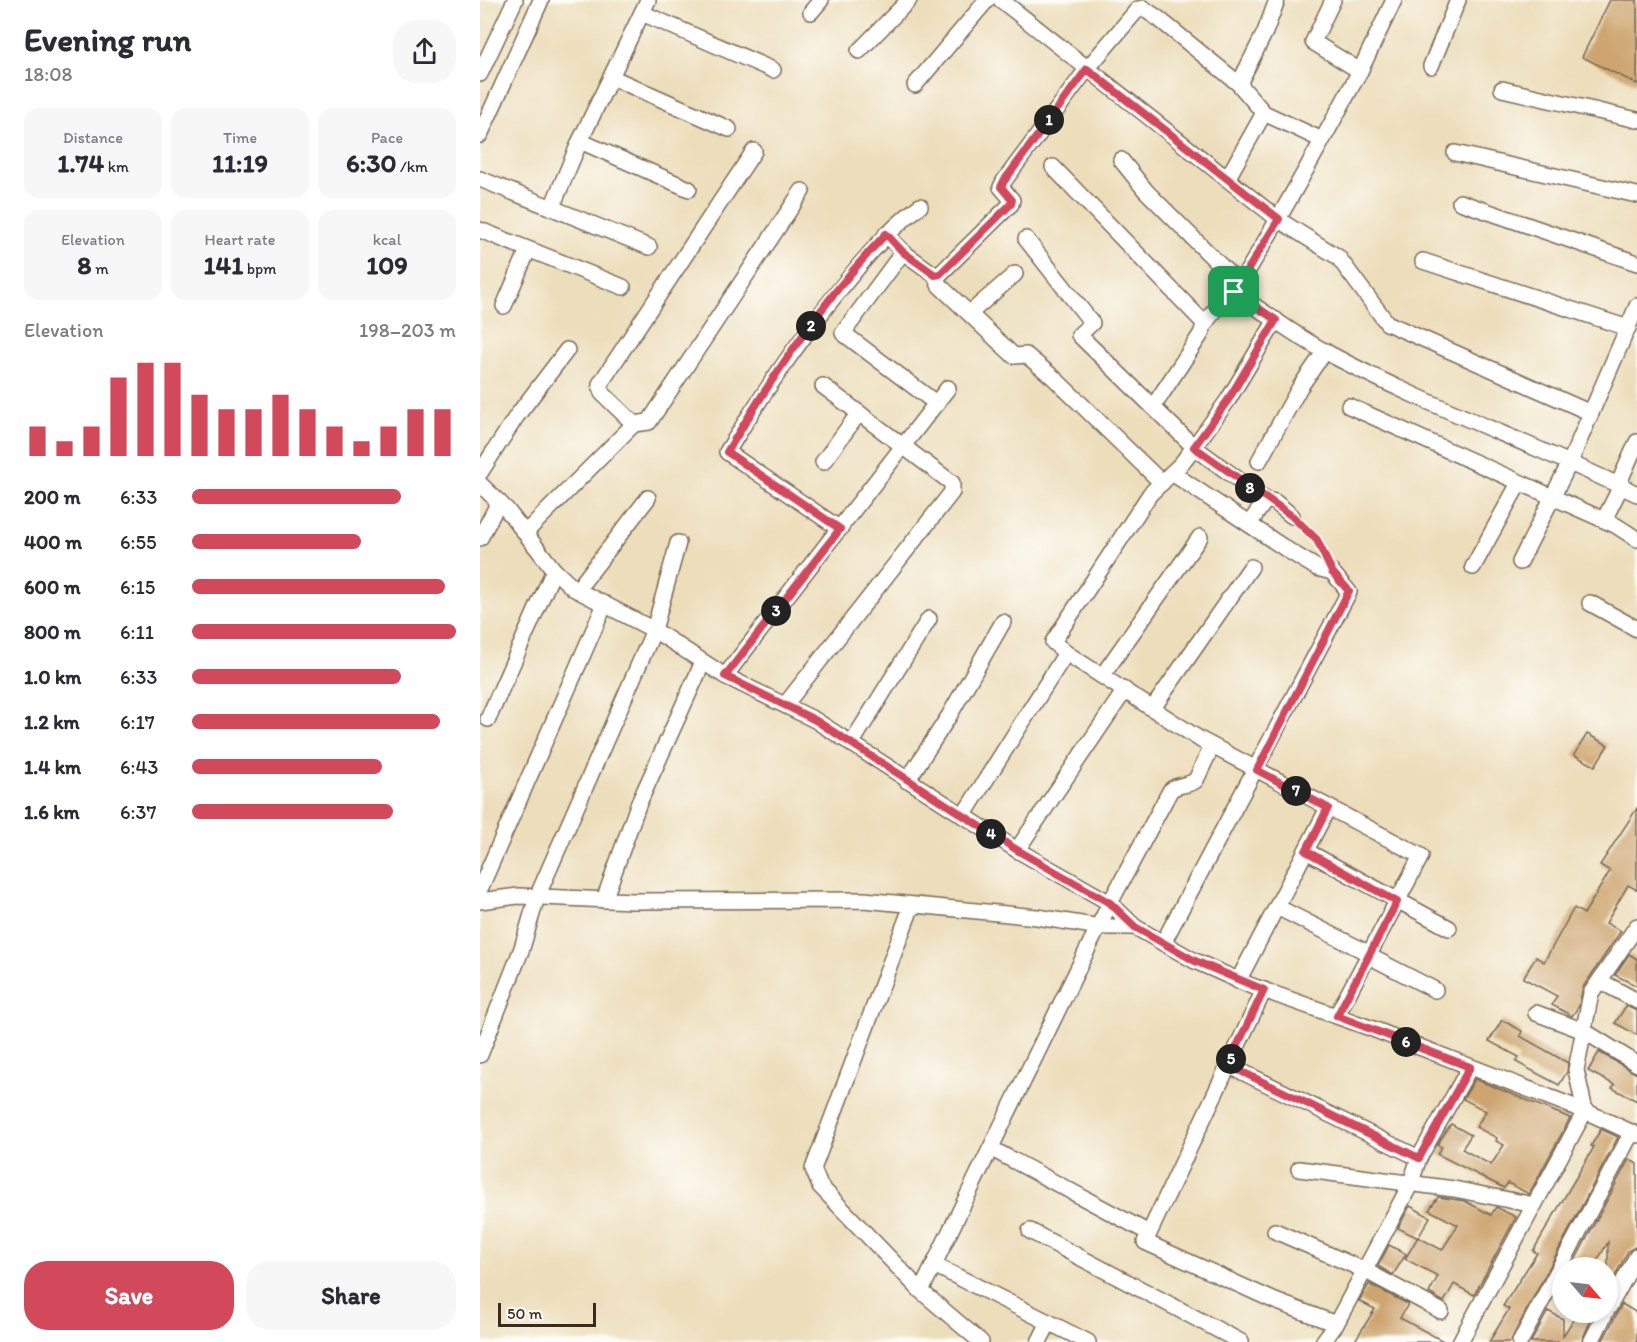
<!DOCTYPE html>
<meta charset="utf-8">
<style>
body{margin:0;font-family:Itim,sans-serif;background:#f7f7f7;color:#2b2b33;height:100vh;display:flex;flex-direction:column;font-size:22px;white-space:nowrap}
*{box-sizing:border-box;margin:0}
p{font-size:20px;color:#7c7c81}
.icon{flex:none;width:33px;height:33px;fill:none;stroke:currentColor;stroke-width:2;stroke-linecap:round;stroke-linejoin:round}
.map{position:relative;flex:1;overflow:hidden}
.details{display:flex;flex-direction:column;background:#fff;width:480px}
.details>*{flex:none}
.needle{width:39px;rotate:118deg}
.fabs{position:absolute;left:1072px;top:1257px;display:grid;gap:12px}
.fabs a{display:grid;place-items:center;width:66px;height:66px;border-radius:50%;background:#fff;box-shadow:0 3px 9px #0003;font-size:30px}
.scale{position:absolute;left:18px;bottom:15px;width:98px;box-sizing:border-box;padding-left:6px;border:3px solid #3b2a1e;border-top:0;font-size:16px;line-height:21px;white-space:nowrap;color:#3b2a1e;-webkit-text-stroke:4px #fdfcf7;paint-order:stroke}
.pin{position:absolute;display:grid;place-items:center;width:51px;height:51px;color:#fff;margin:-26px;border-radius:12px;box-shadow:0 3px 9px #0006}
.km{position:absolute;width:30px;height:30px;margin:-15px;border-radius:50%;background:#222;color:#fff;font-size:16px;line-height:30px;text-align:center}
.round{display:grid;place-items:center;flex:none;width:63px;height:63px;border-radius:24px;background:#f7f7f7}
.head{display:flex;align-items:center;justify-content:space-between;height:102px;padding:0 24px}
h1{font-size:33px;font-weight:800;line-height:45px}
.stats{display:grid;grid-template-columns:repeat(3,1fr);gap:9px;height:102px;padding:6px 24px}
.stats div{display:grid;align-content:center;border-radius:15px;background:#f7f7f7;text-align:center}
.stats b{font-size:26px;font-weight:800}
.stats small{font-size:16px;font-weight:400}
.stats p{font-size:16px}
.chart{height:168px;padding:12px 24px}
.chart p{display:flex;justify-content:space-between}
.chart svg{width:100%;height:108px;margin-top:6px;stroke:#d1495b;stroke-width:6}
.action{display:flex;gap:12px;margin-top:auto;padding:12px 24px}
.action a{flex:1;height:69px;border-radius:24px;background:#d1495b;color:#fff;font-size:24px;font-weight:800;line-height:69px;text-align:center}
.action a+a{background:#f7f7f7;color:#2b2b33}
ul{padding:0 24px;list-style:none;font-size:20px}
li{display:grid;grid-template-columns:96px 72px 1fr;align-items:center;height:45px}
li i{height:15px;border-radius:8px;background:#d1495b}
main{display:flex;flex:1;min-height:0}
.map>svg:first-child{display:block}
.building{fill:#cea570}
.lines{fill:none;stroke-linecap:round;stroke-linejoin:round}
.minor-casing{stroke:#796955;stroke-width:18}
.path{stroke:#796955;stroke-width:2;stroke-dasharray:1.5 4.5;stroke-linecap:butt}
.minor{stroke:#fff;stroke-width:15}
.route-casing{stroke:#fff;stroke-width:12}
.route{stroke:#d1495b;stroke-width:8}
</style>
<main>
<section class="details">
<div class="head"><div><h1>Evening run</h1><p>18:08</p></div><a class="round"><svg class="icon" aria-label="share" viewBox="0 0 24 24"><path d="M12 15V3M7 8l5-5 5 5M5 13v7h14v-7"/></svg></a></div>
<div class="stats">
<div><p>Distance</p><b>1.74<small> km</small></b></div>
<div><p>Time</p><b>11:19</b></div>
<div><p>Pace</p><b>6:30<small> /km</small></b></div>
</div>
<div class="stats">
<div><p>Elevation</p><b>8<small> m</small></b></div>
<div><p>Heart rate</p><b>141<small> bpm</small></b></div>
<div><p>kcal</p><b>109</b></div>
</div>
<div class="chart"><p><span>Elevation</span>198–203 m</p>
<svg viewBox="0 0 160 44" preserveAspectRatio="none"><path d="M5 44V32M15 44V38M25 44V32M35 44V12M45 44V6M55 44V6M65 44V19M75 44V25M85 44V25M95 44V19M105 44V25M115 44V32M125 44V38M135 44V32M145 44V25M155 44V25"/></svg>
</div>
<ul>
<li><b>200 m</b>6:33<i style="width:79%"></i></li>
<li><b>400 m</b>6:55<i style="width:64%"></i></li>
<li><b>600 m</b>6:15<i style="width:96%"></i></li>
<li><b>800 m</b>6:11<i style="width:100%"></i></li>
<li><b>1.0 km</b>6:33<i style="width:79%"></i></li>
<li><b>1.2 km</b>6:17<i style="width:94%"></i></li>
<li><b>1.4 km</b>6:43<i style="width:72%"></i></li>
<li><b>1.6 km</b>6:37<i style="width:76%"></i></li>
</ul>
<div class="action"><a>Save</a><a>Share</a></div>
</section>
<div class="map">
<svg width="1157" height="1342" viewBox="0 0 1157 1342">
<rect width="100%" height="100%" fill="#fdfcf7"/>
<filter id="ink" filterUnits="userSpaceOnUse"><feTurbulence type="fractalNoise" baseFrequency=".0167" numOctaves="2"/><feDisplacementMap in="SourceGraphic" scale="12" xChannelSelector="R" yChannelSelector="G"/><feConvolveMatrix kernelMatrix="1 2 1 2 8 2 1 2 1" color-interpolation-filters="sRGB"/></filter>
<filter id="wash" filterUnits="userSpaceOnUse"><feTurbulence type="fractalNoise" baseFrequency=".008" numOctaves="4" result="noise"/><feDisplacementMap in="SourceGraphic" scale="24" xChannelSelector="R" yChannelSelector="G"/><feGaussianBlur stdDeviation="1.35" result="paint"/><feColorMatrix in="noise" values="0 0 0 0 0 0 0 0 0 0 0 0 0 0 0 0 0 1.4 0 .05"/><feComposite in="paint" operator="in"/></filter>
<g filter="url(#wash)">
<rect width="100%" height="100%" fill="#eddebb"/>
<g id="blocks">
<g class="building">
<path d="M1130,0H1157V84L1102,57Z"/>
<path d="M1107,734L1128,745L1115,766L1094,755Z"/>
<path d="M1157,808V890L1148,885L1126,923L1141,931L1103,987L1099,1006L1092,1016L1072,1005L1077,996L1043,978L1056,957L1064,962L1094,908L1104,914L1130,871L1120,865Z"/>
<path d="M1149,954L1157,959V986L1135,975Z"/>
<path d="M1146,1006L1157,1011V1035L1135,1023Z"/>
<path d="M1022,1020L1042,1031L1040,1036L1088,1063L1087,1072L1079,1085L1036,1062L1039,1057L1009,1041Z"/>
<path d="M1119,1052L1157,1074V1101L1132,1088L1135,1085L1108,1071Z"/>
<path d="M995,1079L1090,1118L1049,1194L1028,1183L1024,1188L957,1154L962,1147L957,1145L971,1124L991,1135L982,1149L1011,1165L1024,1145L1016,1141L1017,1138L996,1127L1006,1111L983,1099Z"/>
<path d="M1121,1129L1138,1137L1030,1342H1009L1029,1309L1023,1306L1057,1253L1053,1251L1114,1147L1111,1146Z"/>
<path d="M1149,1159L1157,1164V1246L1148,1251L1128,1289V1242L1113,1268H1091Z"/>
<path d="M958,1197L985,1201L1011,1215L1016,1207L1036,1217L994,1295L974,1284L964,1302L949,1293L958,1276L925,1259L938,1237L962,1250L978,1225L949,1210Z"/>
<path d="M930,1206L950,1217L938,1238L918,1228Z"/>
<path d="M909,1245L926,1254L913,1275L898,1266Z"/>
<path d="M889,1284L928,1304L920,1318L965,1342H874L895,1309L879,1301Z"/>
<path d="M1142,1304L1157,1313V1342H1122Z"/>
<path d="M1068,1311L1083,1319V1336L1097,1314L1110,1322L1101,1342H1051Z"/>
</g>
</g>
</g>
<g filter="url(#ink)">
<use href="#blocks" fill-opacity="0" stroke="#796955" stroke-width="1.5"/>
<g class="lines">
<g class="minor-casing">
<g id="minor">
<path d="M521,0L799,220L858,257L907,323L1111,413"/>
<path d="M331,12L341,0"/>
<path d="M162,13L293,70"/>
<path d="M379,51L429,0"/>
<path d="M951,66L978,0"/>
<path d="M880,71L914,0"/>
<path d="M0,74L35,0"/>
<path d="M131,77L249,129"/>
<path d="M759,84L785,32L797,0"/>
<path d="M435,85L507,0"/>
<path d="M1022,89L1157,120"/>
<path d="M0,135L61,0"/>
<path d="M100,141L209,189"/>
<path d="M975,153L1157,195"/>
<path d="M641,160L666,191L752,277L754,292C784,312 814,335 846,352C946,406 1055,444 1157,494"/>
<path d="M573,167L724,323"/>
<path d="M0,179L169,247"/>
<path d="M747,179L784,113"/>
<path d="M980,202L1157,263"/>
<path d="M72,207L100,141L168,0"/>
<path d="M0,230L143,287"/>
<path d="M406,234L423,252L455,275L459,285L534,356L546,355L574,378L682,483"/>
<path d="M546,239L612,323L599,335L714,447L701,464L670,494L573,642L586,653"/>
<path d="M423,252L363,333L457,404"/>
<path d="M943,261L1148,328"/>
<path d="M455,275L460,274L531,204L532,200L521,187L524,181L607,69L658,9L663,8L679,19L759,84L784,113L842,140"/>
<path d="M24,306L48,250"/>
<path d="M490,313L535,274"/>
<path d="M343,386L379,413"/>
<path d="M869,406L1135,525L1157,539"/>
<path d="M673,407L721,334C727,312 750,299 762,280C804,212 842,141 880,71L833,42L853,0"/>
<path d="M154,424L122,393L120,384L274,151"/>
<path d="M779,461L820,387L845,351"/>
<path d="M0,473L36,417L87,350"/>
<path d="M0,484L27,510L74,570L93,588L174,630L245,676L335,720L537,850L630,903L441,1291"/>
<path d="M1138,485L1157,442"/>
<path d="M786,500L795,502L812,516"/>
<path d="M1124,520L1141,486"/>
<path d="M769,524L786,500L714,447L748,400L796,320"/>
<path d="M360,529L247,452C277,402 310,354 346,307C375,270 402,235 440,206"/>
<path d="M45,533L154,424L169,422L322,191"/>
<path d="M0,538L19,502"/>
<path d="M1040,562L1090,462L1157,306"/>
<path d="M993,567L1039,483"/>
<path d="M97,590L168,498"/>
<path d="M1110,603L1157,629"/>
<path d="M245,676L468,388"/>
<path d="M622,676L720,537"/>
<path d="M305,705L472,492V483L379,413L343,462"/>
<path d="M673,708L771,567"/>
<path d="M8,719L74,570"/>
<path d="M371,744L449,619"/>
<path d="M427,781L469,716L523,622"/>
<path d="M483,816L586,653L721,740L941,856L857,1015"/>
<path d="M537,850L645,690"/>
<path d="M826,851L969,928"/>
<path d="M0,889L125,604"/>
<path d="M124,900L158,805L223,662"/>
<path d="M0,901L38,896L153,901L384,900L557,917L620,927H655L715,961L769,985L893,1029L1105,1111L1157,1135"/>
<path d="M432,905L333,1169L340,1186L441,1291L501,1342"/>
<path d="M797,907L890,954"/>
<path d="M655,927L630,903L690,791C697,783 708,787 716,780L732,746"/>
<path d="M683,943L869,592L852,572L837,568L809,551L692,473"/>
<path d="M889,956L955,990"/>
<path d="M758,981L848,808"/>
<path d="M1120,981L1157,1001"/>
<path d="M784,990L665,1242L795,1301L856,1324"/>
<path d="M1056,1013L1104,1031L1157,1064"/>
<path d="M0,1055L42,948L57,897L174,630L198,543"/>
<path d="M748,1065L939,1158"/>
<path d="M512,1149L669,1233"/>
<path d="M819,1169L974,1189L1054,1205"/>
<path d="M550,1231L761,1342"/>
<path d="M795,1231L884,1270L961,1311"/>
<path d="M454,1265L608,1342"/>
<path d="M1128,1309L1157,1256"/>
<path d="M559,1342L569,1322"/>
<path d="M843,1342L856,1324L930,1185L939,1158L990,1067"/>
<path d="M980,1342L1105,1111L1096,1070L1111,993L1157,926"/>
<path d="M1040,1342L1152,1132"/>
<path d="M1111,1342L1126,1312"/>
</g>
</g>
<path class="path" d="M822,527L837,540L844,555"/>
<use href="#minor" class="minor"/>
</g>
</g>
<g class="lines" filter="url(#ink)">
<g class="route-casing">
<path id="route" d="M607,69L799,219L754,292L796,320L748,400L714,447L812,516L837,540L852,572L869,591L777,770L848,808L826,851L917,902L857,1016L990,1067L939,1158L748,1065L784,990L715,961L655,927L630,903L537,850L335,720L245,676L360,529L247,452C293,376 344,298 406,234L423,252L455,275L460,274L531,204L532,200L521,187L524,181Z"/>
</g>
<use href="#route" class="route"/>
</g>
</svg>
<div class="fabs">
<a><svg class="needle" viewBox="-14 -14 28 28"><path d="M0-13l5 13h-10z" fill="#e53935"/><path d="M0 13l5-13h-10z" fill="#7c7c81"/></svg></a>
</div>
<div class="scale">50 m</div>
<div class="pin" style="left:754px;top:292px;background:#1e9e55"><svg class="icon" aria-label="arrive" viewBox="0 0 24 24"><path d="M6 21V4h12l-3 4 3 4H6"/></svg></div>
<b class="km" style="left:569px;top:120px">1</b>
<b class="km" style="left:331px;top:326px">2</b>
<b class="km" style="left:296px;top:611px">3</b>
<b class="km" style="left:511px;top:834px">4</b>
<b class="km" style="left:751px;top:1059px">5</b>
<b class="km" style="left:926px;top:1042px">6</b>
<b class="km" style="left:816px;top:791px">7</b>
<b class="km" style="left:770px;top:488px">8</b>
</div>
</main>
